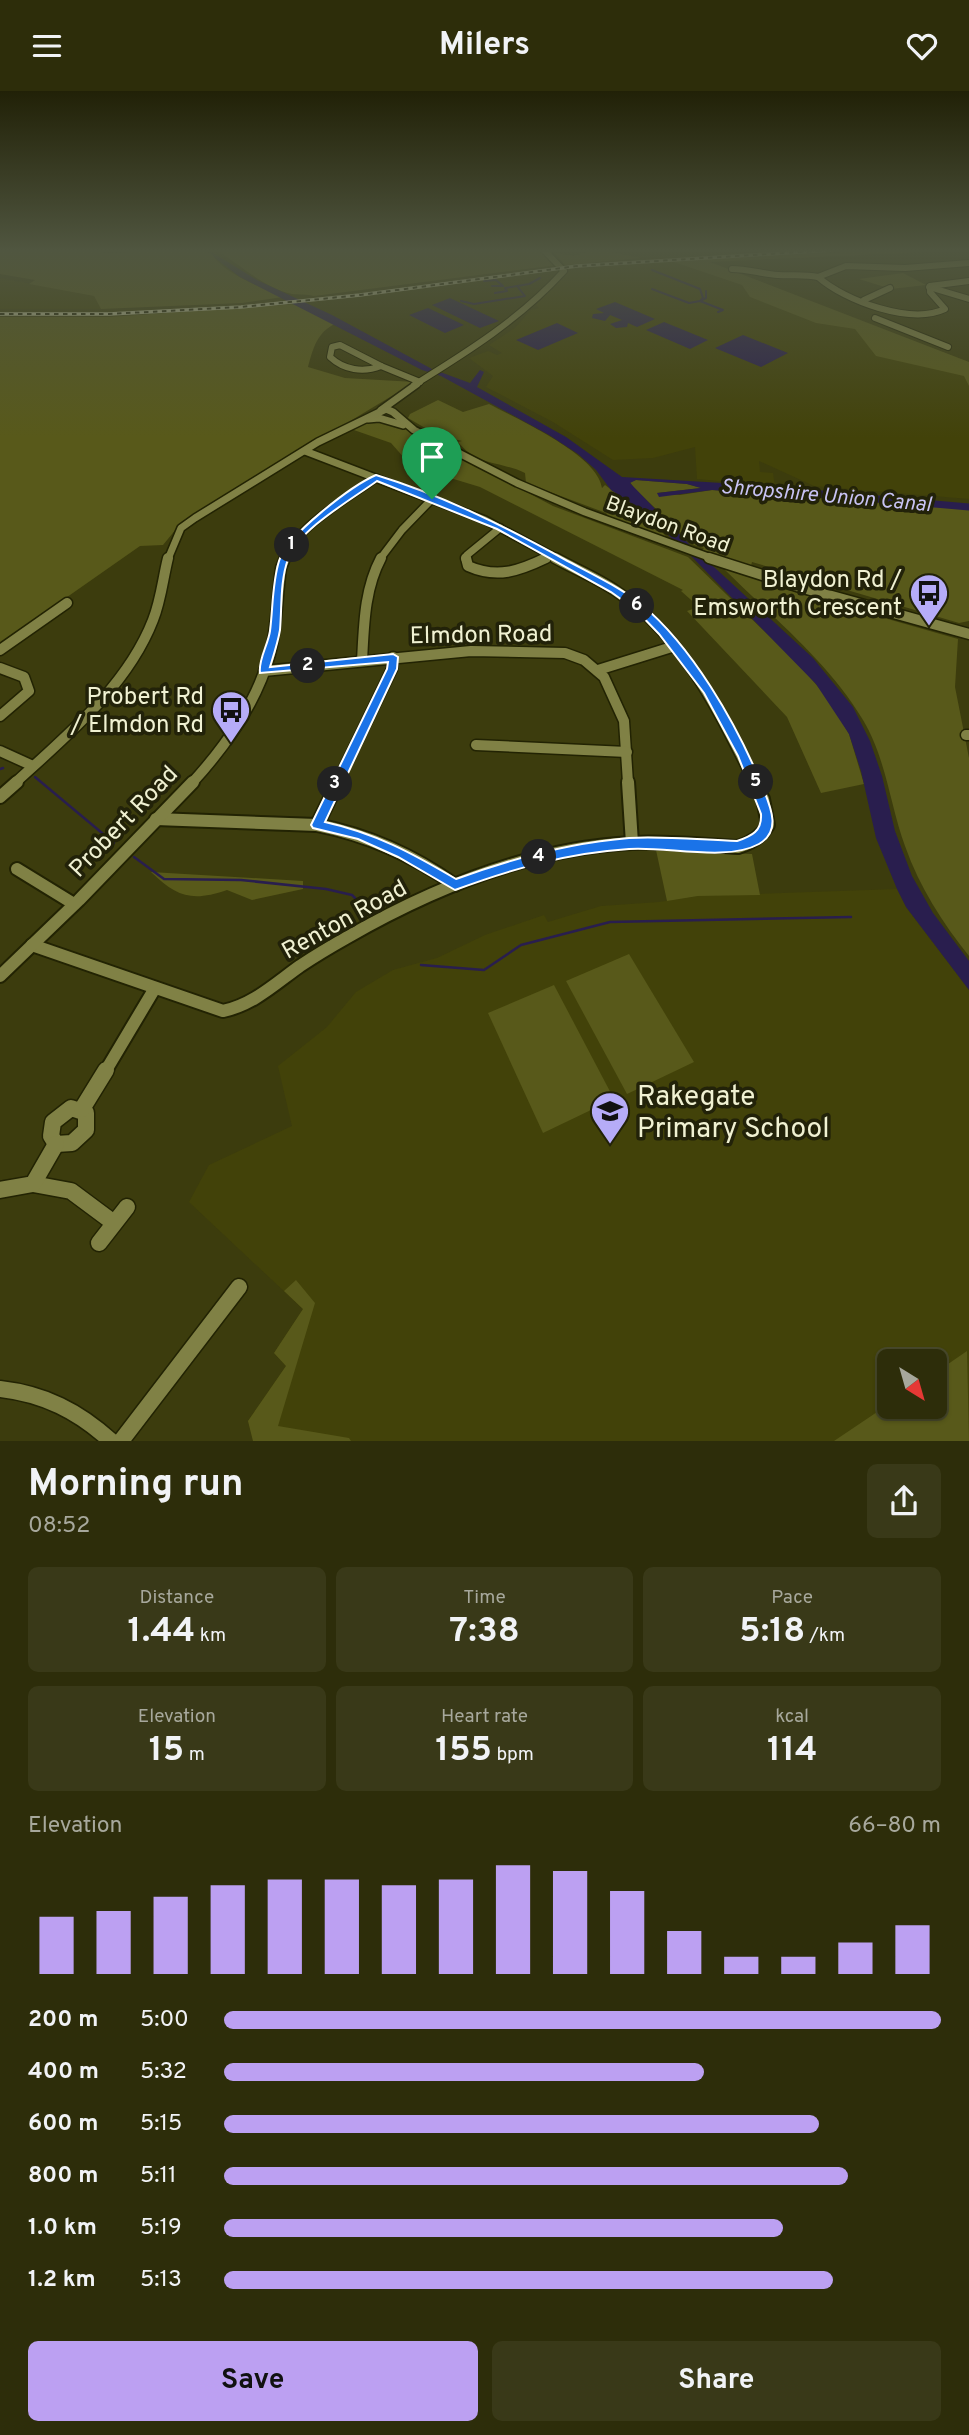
<!DOCTYPE html>
<meta charset="utf-8">
<style>
body{margin:0;font-family:Overpass,sans-serif;background:#393918;color:#f1f3f6;height:100vh;display:flex;flex-direction:column;font-size:26px;white-space:nowrap}
*{box-sizing:border-box;margin:0}
p{font-size:23px;color:#a7a89c}
.icon{flex:none;width:38px;height:38px;fill:none;stroke:currentColor;stroke-width:2;stroke-linecap:round;stroke-linejoin:round}
.map{position:relative;height:1350px;overflow:hidden}
.panel{display:flex;flex-direction:column;background:#2d2d0a;flex:1}
.panel>*{flex:none}
.needle{width:46px;rotate:143deg}
.controls{position:absolute;left:877px;top:1258px;display:grid;gap:14px}
.controls a{display:grid;place-items:center;width:70px;height:70px;border-radius:10px;background:#2d2d0a;box-shadow:0 2px 5px #0004,0 0 0 2px #48492b;font-size:35px}
.pin{position:absolute;display:grid;place-items:center;width:60px;height:60px;color:#fff;margin:-72px -30px;border-radius:50% 50% 50% 0;rotate:-45deg;box-shadow:0 0 7px #0007}
.pin .icon{rotate:45deg}
.km{position:absolute;width:35px;height:35px;margin:-18px;border-radius:50%;background:#222;color:#fff;font-size:19px;line-height:35px;text-align:center}
.round{display:grid;place-items:center;flex:none;width:74px;height:74px;border-radius:10px;background:#393918}
.head{display:flex;align-items:center;justify-content:space-between;height:119px;padding:0 28px}
h1{font-size:38px;font-weight:700;line-height:52px}
.figures{display:grid;grid-template-columns:repeat(3,1fr);gap:10px;height:119px;padding:7px 28px}
.figures div{display:grid;align-content:center;border-radius:10px;background:#393918;text-align:center}
.figures b{font-size:35px;font-weight:700}
.figures small{font-size:19px;font-weight:400}
.figures p{font-size:19px}
.chart{height:196px;padding:14px 28px}
.chart p{display:flex;justify-content:space-between}
.chart svg{width:100%;height:126px;margin-top:7px;stroke:#bca0f2;stroke-width:6}
.primary-button{display:flex;gap:14px;margin-top:auto;padding:14px 28px}
.primary-button a{flex:1;height:80px;border-radius:10px;background:#bca0f2;color:#111;font-size:28px;font-weight:700;line-height:80px;text-align:center}
.primary-button a+a{background:#393918;color:#f1f3f6}
ul{padding:0 28px;list-style:none;font-size:23px}
li{display:grid;grid-template-columns:112px 84px 1fr;align-items:center;height:52px}
li i{height:18px;border-radius:9px;background:#bca0f2}
header{display:flex;justify-content:space-between;align-items:center;height:91px;padding:0 28px;background:#2d2d0a;font-size:32px;font-weight:700}
.map>svg:first-child{display:block}
.built{fill:#424209;fill-rule:evenodd}
.green{fill:#58591a}
.water{fill:#291e4e}
.lines{fill:none;stroke-linecap:round;stroke-linejoin:round}
.stream-far1{stroke:#291e4e;stroke-width:2}
.stream{stroke:#291e4e;stroke-width:2.5}
.canal{stroke:#291e4e;stroke-width:7}
.minor-far4-casing{stroke:#222303;stroke-width:8}
.minor-far3-casing{stroke:#222303;stroke-width:10}
.minor-far2-casing{stroke:#222303;stroke-width:13}
.minor-far1-casing{stroke:#222303;stroke-width:16}
.minor-casing{stroke:#222303;stroke-width:19}
.minor-far4{stroke:#808145;stroke-width:6}
.minor-far3{stroke:#808145;stroke-width:7}
.minor-far2{stroke:#808145;stroke-width:10}
.minor-far1{stroke:#808145;stroke-width:12}
.minor{stroke:#808145;stroke-width:16}
.rail-casing{stroke:#c4c5a2;stroke-width:3.5}
.rail{stroke:#222209;stroke-width:2;stroke-dasharray:4.5;stroke-linecap:butt}
.route{fill:#1a73e8;stroke:#fff;stroke-width:2;fill-rule:evenodd}
.labels{text-anchor:middle;stroke-width:7;stroke-linejoin:round;paint-order:stroke}
.far-water-label{font-size:21px;font-style:italic;fill:#c8c3f4;stroke:#222209}
.far-street-label{font-size:21px;fill:#f0f1d2;stroke:#222209}
.poi-label{font-size:24px;fill:#f0f1d2;stroke:#222209;text-anchor:end}
.street-label{font-size:24px;fill:#f0f1d2;stroke:#222209}
.near-poi-label{font-size:28px;fill:#f0f1d2;stroke:#222209;text-anchor:start}
</style>
<header><svg class="icon" aria-label="menu" viewBox="0 0 24 24"><path d="M4 6h16M4 12h16M4 18h16"/></svg>Milers<svg class="icon" aria-label="heart" viewBox="0 0 24 24"><path d="M12 20l-8-8c-3-5 5-10 8-4 3-6 11-1 8 4z"/></svg></header>
<div class="map">
<svg width="969" height="1350" viewBox="0 0 969 1350">
<rect width="100%" height="100%" fill="#3c3c0d"/>
<g class="built">
<path d="M676,169L730,181L969,271V408L814,395L759,370L760,381L773,382L775,395L697,388L695,356L653,367L613,369L553,331L486,296L493,285L469,267L488,260L497,264L502,262L489,254L515,237L531,219L539,217L536,214L571,179Z"/>
<path d="M0,187L94,205L101,218H0Z"/>
<path d="M897,798L906,816L969,899V1350H253L248,1330L286,1275L274,1262L303,1218L189,1111L209,1074L292,1035L278,975L327,936L356,901L393,879L437,867L485,844L544,824L548,831L601,815L659,811L698,805ZM889,1270H934V1316H889Z"/>
</g>
<g class="green">
<path d="M0,158H76L109,162L200,158L212,163C222,182 263,197 283,206L242,212L101,218L94,205L29,193L35,189L0,183Z"/>
<path d="M214,158H537L558,174L314,205C307,203 299,204 292,203C263,197 239,172 214,158Z"/>
<path d="M596,158L641,167L565,174L555,162L574,165Z"/>
<path d="M899,158L969,159L710,171L969,271V295L964,285L876,265L855,238L816,232L750,206L742,194L671,170Z"/>
<path d="M903,182L926,194L891,198L859,188Z"/>
<path d="M297,213L335,233C317,241 313,258 308,276L345,287L415,291L181,432L163,454L140,455L0,553V226H108Z"/>
<path d="M438,309L463,321L489,313C519,329 598,364 602,397L605,394L639,419L669,448L611,428L606,422L526,392L525,382C500,370 477,375 458,351L462,350L437,344L408,327L410,323Z"/>
<path d="M380,330L409,339L553,415L688,466L802,577L830,610L849,643L864,693L821,702L787,626L687,520L699,516L681,500L683,499L480,396L447,386L434,375L406,369L391,352L351,338L365,332Z"/>
<path d="M636,389L687,393L701,397L657,402L680,404L712,399L969,418V530L959,532L752,471L751,475L702,459L704,457L694,454L634,397L630,391Z"/>
<path d="M723,477L814,507L958,548L955,596L969,667V865C942,831 920,797 905,755C890,714 886,667 863,629C828,570 771,525 723,477Z"/>
<path d="M656,759L752,763L760,804L698,805L667,810Z"/>
<path d="M151,781L303,790V798L252,809L227,799C192,811 177,806 151,781Z"/>
<path d="M629,863L694,971L627,1003L566,890Z"/>
<path d="M554,894L614,1008L543,1042L488,922Z"/>
<path d="M296,1189L315,1212L278,1335L349,1347L351,1350H253L248,1330L286,1275L274,1262L303,1218L284,1200Z"/>
<path d="M967,1260L969,1350H834L889,1313V1316H934L935,1282Z"/>
</g>
<g class="water">
<path d="M207,158L257,189L332,224L432,278L470,292L480,279L484,281L477,296L566,346L622,386L739,393L740,401L712,399L659,406L657,402L701,397L687,393L636,389L630,392L689,453L813,567L853,616L870,650L882,685L895,740L912,785L933,822L969,870V899L906,816L897,798L876,747L861,680L849,643L816,593L693,467L640,418L611,399L596,379L578,363L549,344L441,285L422,279L240,186L215,167Z"/>
<path d="M450,207L499,230L480,237L432,214Z"/>
<path d="M615,211L655,228L637,236L628,232L627,236L616,237L610,233L622,229L610,224L605,230L592,227L593,223L604,222L596,218Z"/>
<path d="M428,217L464,234L445,242L409,224Z"/>
<path d="M664,231L708,249L690,258L646,239Z"/>
<path d="M557,232L578,242L538,259L516,249Z"/>
<path d="M743,244L788,262L761,276L715,257Z"/>
</g>
<g class="lines">
<g class="stream-far1">
<path d="M652,179L700,198L703,207L700,210"/>
<path d="M484,190L496,189L503,195"/>
<path d="M492,195H503"/>
<path d="M652,198L689,212L700,210L723,219L718,221"/>
<path d="M495,202L507,200L505,197L529,193L540,187"/>
<path d="M702,209L706,207V200"/>
<path d="M461,210L474,213L525,205L517,195"/>
</g>
<g class="stream">
<path d="M0,678L3,677"/>
<path d="M35,686L114,752"/>
<path d="M134,766L164,788L241,789L326,798L352,804L367,819"/>
<path d="M421,874L484,879L521,854L610,831L851,826"/>
</g>
<path class="canal" d="M729,395L969,416"/>
<g class="minor-far4-casing">
<g id="minor-far4">
<path d="M969,172L905,177L846,175L818,186C845,210 911,234 945,218L930,201V195L969,190"/>
<path d="M732,178C748,178 762,183 778,184C792,185 804,183 818,186"/>
<path d="M929,196L969,208"/>
<path d="M864,209L890,197"/>
<path d="M875,227L948,256"/>
<path d="M340,254L381,275C363,282 344,279 330,266L332,256Z"/>
<path d="M381,275L420,291"/>
<path d="M414,294C469,260 520,228 564,180L543,158"/>
</g>
</g>
<g class="minor-far3-casing">
<g id="minor-far3">
<path d="M381,319L417,293"/>
<path d="M368,328L379,327L403,334"/>
<path d="M305,360L485,429L558,468"/>
<path d="M168,468L181,437L195,427L318,351L386,318L393,321L414,339L517,392L585,421L714,468"/>
<path d="M284,468C296,436 348,407 376,387"/>
<path d="M380,468L402,439L432,408"/>
<path d="M465,468L467,464L500,437"/>
<path d="M543,468L551,464"/>
</g>
</g>
<g class="minor-far2-casing">
<g id="minor-far2">
<path d="M466,467L468,475C497,488 519,480 546,467"/>
<path d="M555,467C575,478 597,487 616,500C685,546 719,621 755,692"/>
<path d="M709,467L803,497L969,543"/>
<path d="M0,559L67,512"/>
<path d="M362,570C364,535 364,499 381,467"/>
<path d="M0,577L24,586L29,600L0,625"/>
<path d="M598,579L675,555"/>
<path d="M264,580L471,560L565,562L584,569L604,586L624,630L628,692"/>
<path d="M966,644H969"/>
<path d="M476,654L627,661"/>
<path d="M0,660L33,675"/>
<path d="M15,692C66,645 127,596 153,529C161,509 163,487 168,467"/>
<path d="M192,692C224,657 257,611 270,563C277,536 277,505 281,477L285,467"/>
<path d="M337,692L392,578L393,566"/>
</g>
</g>
<g class="minor-far1-casing">
<g id="minor-far1">
<path d="M628,691L632,752"/>
<path d="M0,706L17,691"/>
<path d="M156,728L317,734C368,744 413,764 455,794"/>
<path d="M317,734L338,691"/>
<path d="M17,778L74,813"/>
<path d="M32,854L223,920C253,914 276,892 300,875C315,865 330,856 346,847C433,797 530,757 632,752C667,750 703,754 738,756C751,752 761,746 768,734L763,708L754,691"/>
<path d="M0,885L79,809L193,691"/>
<path d="M105,981L155,897"/>
</g>
</g>
<g class="minor-casing">
<g id="minor">
<path d="M71,1017L86,1022V1039L72,1052L56,1053L51,1045L53,1031Z"/>
<path d="M82,1018L106,979"/>
<path d="M33,1093L71,1100L114,1132"/>
<path d="M0,1099L33,1093L56,1053"/>
<path d="M99,1152L127,1116"/>
<path d="M0,1298C44,1303 78,1320 111,1350"/>
<path d="M121,1350L239,1196"/>
</g>
</g>
<use href="#minor-far4" class="minor-far4"/>
<use href="#minor-far3" class="minor-far3"/>
<use href="#minor-far2" class="minor-far2"/>
<use href="#minor-far1" class="minor-far1"/>
<use href="#minor" class="minor"/>
<g class="rail-casing">
<path id="rail" d="M0,223H109L241,216L360,204L577,175L849,158"/>
</g>
<use href="#rail" class="rail"/>
</g>
<linearGradient id="sky" x2="0" y2="1"><stop stop-color="#212107"/><stop offset="0.46" stop-color="#505640"/><stop offset="1" stop-color="#505640" stop-opacity="0"/></linearGradient>
<rect width="969" height="347" fill="url(#sky)"/>
<path class="route" d="M376,384C442,404 504,435 564,468C590,482 618,495 641,513C692,555 736,632 761,692C768,711 784,739 759,753C726,771 666,755 629,758C567,762 512,778 455,799L398,766L358,748L313,737L311,734L387,578L388,571L260,582C258,569 268,554 270,540C273,517 272,493 279,470C287,444 351,395 376,384ZM377,390L497,438L611,501L636,519L659,543L704,602L738,665L761,723C762,740 752,745 737,750C702,749 665,745 629,747C568,752 513,767 456,788C412,762 375,742 325,731L397,578L398,566L393,563L270,576C274,563 278,551 280,539C282,516 280,491 288,468C299,438 351,409 377,390Z"/>
<defs>
<g id="bus-pin" transform="scale(2.0125)"><path d="M0 17L-7.5 6A9.5 9.5 0 1 1 7.5 6Z" fill="#b6acf8" stroke="#222209"/><path d="M-5-6H5V4H4V6H2V4H-2V6H-4V4H-5ZM-3.5-4V0h7V-4ZM-3.5 1.2v1.5H-2V1.2ZM2 1.2v1.5H3.5V1.2Z" fill="#111"/></g>
<g id="school-pin" transform="scale(2.0125)"><path d="M0 17L-7.5 6A9.5 9.5 0 1 1 7.5 6Z" fill="#b6acf8" stroke="#222209"/><path d="M0-5L7-2L0 1L-7-2ZM-4 1L0 2.5L4 1V4Q0 6-4 4Z" fill="#111"/></g>
</defs>
<g fill-rule="evenodd">
<use href="#bus-pin" x="929" y="502"/>
<use href="#bus-pin" x="231" y="619"/>
<use href="#school-pin" x="610" y="1020"/>
</g>
<g class="labels">
<g class="far-water-label">
<text transform="translate(826 404) rotate(5)" y="7">Shropshire Union Canal</text>
</g>
<g class="far-street-label">
<text transform="translate(668 433) rotate(20)" y="7">Blaydon Road</text>
</g>
<g class="poi-label">
<text x="902" y="496">Blaydon Rd /<tspan x="902" dy="28">Emsworth Crescent</tspan></text>
<text x="204" y="613">Probert Rd<tspan x="204" dy="28">/ Elmdon Rd</tspan></text>
</g>
<g class="street-label">
<text transform="translate(481 543) rotate(-1)" y="8">Elmdon Road</text>
<text transform="translate(123 730) rotate(-46)" y="8">Probert Road</text>
<text transform="translate(344 828) rotate(-29)" y="8">Renton Road</text>
</g>
<g class="near-poi-label">
<text x="637" y="1014">Rakegate<tspan x="637" dy="32">Primary School</tspan></text>
</g>
</g>
</svg>
<div class="controls">
<a><svg class="needle" viewBox="-14 -14 28 28"><path d="M0-13l5 13h-10z" fill="#e53935"/><path d="M0 13l5-13h-10z" fill="#a7a89c"/></svg></a>
</div>
<div class="pin" style="left:432px;top:408px;background:#1e9e55"><svg class="icon" aria-label="arrive" viewBox="0 0 24 24"><path d="M6 21V4h12l-3 4 3 4H6"/></svg></div>
<b class="km" style="left:292px;top:454px">1</b>
<b class="km" style="left:308px;top:575px">2</b>
<b class="km" style="left:335px;top:693px">3</b>
<b class="km" style="left:539px;top:766px">4</b>
<b class="km" style="left:756px;top:691px">5</b>
<b class="km" style="left:637px;top:515px">6</b>
</div>
<section class="panel">
<div class="head"><div><h1>Morning run</h1><p>08:52</p></div><a class="round"><svg class="icon" aria-label="share" viewBox="0 0 24 24"><path d="M12 15V3M7 8l5-5 5 5M5 13v7h14v-7"/></svg></a></div>
<div class="figures">
<div><p>Distance</p><b>1.44<small> km</small></b></div>
<div><p>Time</p><b>7:38</b></div>
<div><p>Pace</p><b>5:18<small> /km</small></b></div>
</div>
<div class="figures">
<div><p>Elevation</p><b>15<small> m</small></b></div>
<div><p>Heart rate</p><b>155<small> bpm</small></b></div>
<div><p>kcal</p><b>114</b></div>
</div>
<div class="chart"><p><span>Elevation</span>66–80 m</p>
<svg viewBox="0 0 160 44" preserveAspectRatio="none"><path d="M5 44V24M15 44V22M25 44V17M35 44V13M45 44V11M55 44V11M65 44V13M75 44V11M85 44V6M95 44V8M105 44V15M115 44V29M125 44V38M135 44V38M145 44V33M155 44V27"/></svg>
</div>
<ul>
<li><b>200 m</b>5:00<i style="width:100%"></i></li>
<li><b>400 m</b>5:32<i style="width:67%"></i></li>
<li><b>600 m</b>5:15<i style="width:83%"></i></li>
<li><b>800 m</b>5:11<i style="width:87%"></i></li>
<li><b>1.0 km</b>5:19<i style="width:78%"></i></li>
<li><b>1.2 km</b>5:13<i style="width:85%"></i></li>
</ul>
<div class="primary-button"><a>Save</a><a>Share</a></div>
</section>
